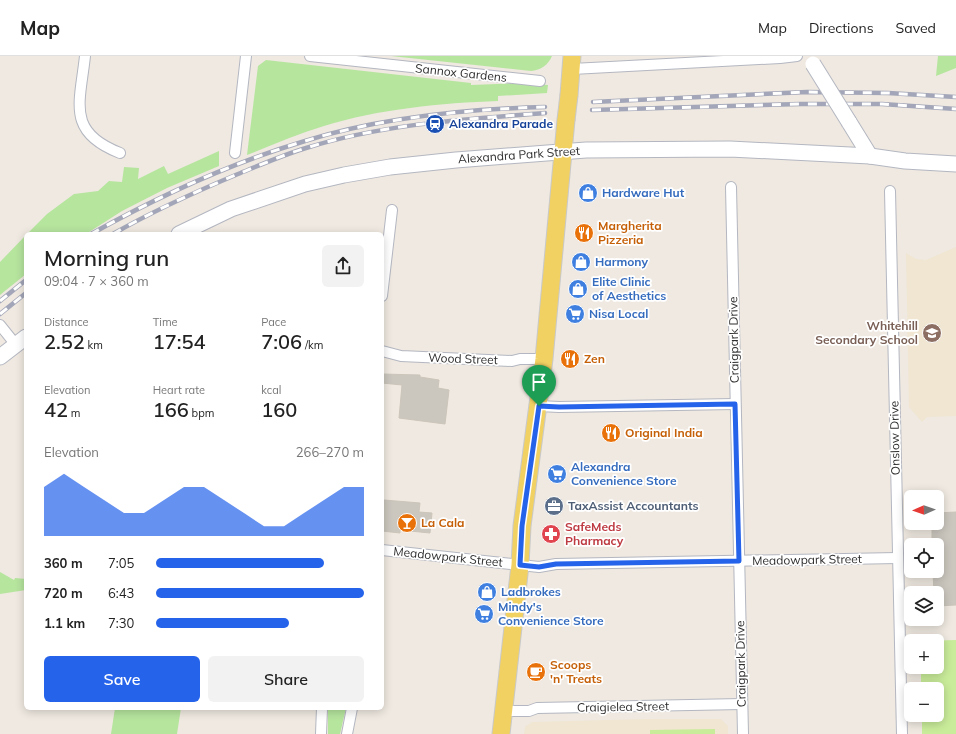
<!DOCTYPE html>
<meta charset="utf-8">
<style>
body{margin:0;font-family:Mulish,sans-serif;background:#f2f2f2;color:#222;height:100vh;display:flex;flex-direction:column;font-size:15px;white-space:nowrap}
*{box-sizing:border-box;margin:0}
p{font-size:13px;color:#767676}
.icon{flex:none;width:22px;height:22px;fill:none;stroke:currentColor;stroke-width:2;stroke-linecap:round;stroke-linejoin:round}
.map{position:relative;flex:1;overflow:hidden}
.drawer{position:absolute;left:24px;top:176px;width:360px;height:478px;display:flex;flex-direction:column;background:#fff;border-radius:6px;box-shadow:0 2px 10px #0003}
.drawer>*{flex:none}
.needle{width:26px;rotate:268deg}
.controls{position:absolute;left:904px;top:434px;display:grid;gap:8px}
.controls a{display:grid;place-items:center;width:40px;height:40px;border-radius:6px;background:#fff;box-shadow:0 2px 10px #0003;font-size:20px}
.pin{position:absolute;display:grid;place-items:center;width:34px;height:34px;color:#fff;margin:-41px -17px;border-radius:50% 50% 50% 0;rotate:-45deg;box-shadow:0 0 4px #0007}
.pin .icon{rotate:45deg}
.round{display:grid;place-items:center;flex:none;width:42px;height:42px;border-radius:6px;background:#f2f2f2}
.overview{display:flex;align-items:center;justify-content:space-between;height:68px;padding:0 20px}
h1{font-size:22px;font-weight:600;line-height:30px}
.metrics{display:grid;grid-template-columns:repeat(3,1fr);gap:6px;height:68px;padding:4px 20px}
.metrics div{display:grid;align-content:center}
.metrics b{font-size:20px;font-weight:600}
.metrics small{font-size:11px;font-weight:400}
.metrics p{font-size:11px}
.chart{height:112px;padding:8px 20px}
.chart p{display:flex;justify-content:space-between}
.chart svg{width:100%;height:72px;margin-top:4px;fill:#2563eb;opacity:.7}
.cta{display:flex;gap:8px;margin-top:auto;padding:8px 20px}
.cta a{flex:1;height:46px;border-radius:6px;background:#2563eb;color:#fff;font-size:16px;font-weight:600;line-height:46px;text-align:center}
.cta a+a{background:#f2f2f2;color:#222}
ul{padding:0 20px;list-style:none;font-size:13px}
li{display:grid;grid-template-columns:64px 48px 1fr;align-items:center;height:30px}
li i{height:10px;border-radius:5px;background:#2563eb}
header{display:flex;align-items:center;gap:24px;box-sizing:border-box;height:56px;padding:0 20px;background:#fff;border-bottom:1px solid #e0e0e0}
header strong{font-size:19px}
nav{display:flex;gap:22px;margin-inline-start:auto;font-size:14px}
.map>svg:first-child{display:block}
.education{fill:#f0e6d1}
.green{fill:#b6e59e}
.pitch{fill:#c9ec9a}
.building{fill:#cbc7bf;stroke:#cbc5ba}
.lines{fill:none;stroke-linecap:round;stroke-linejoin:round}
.street-casing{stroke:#b4b7c1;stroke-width:12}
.secondary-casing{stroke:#b4b7c1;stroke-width:17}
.primary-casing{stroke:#c9c9c9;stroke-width:19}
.street{stroke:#fff;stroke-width:10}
.secondary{stroke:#fff;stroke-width:15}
.primary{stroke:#f2d163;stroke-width:17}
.rail-casing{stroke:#a3a6b8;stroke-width:4.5}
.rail{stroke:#fff;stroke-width:3;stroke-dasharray:9;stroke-linecap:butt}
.secondary-bridge-casing{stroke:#b4b7c1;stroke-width:17;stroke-linecap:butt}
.primary-bridge-casing{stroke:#c9c9c9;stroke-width:19;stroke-linecap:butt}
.secondary-bridge{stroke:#fff;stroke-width:15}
.primary-bridge{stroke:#f2d163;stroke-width:17}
.route-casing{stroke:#fff;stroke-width:8}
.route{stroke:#2563eb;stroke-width:5}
.labels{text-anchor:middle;stroke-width:3.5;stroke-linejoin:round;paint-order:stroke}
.street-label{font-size:12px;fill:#2e2e2e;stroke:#fff}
.transit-label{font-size:12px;font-weight:bold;fill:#164399;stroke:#fff;text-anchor:start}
.shop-label{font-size:12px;font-weight:bold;fill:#366cbe;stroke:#fff;text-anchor:start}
.food-label{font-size:12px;font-weight:bold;fill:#c56008;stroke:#fff;text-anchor:start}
.education-label{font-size:12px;font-weight:bold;fill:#785e54;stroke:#fff;text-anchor:end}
.service-label{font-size:12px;font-weight:bold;fill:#4e5e75;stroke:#fff;text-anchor:start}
.health-label{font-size:12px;font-weight:bold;fill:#be3a42;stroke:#fff;text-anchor:start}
</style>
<header>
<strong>Map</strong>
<nav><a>Map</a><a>Directions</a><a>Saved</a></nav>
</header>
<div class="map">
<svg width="956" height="678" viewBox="0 0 956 678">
<rect width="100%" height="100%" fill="#efe9e1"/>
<g class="education">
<path d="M956,191V360L927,361L922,366L909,351L906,197L916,203L926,204Z"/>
<path d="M646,663H721L728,670V678H524L525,671L532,666Z"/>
</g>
<g class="green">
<path d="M391,0H552C548,9 541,14 531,15Z"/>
<path d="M938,0H956V12L936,20Z"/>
<path d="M266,4L471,27V29L520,27L548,29L547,37L498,40V45C442,47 378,53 324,70C298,78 272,89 247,99L258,10Z"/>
<path d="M219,95V110L167,132L122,155L86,178H27L47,158L74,138L98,135L109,125L122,126L124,111L139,112L138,123L164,110L168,118Z"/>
<path d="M26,179V218L0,239V206Z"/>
<path d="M0,516L14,524L15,522L26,523V534L0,538Z"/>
<path d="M115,652H181L177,678H111Z"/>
<path d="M328,652H346L340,678H328Z"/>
</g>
<g class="pitch">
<path d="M956,584V678H922V659H937V633H921V611H937V585H920Z"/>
<path d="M715,673V678H650V674Z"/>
</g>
<g class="building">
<path d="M382,318L420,319V321L439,324L438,332L449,334L445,368L399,362L402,329L382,327Z"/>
<path d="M384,444L420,447L419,456L432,457L430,477L400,474V477L382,475Z"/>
<path d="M956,456V549L937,550V537H934L933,515H937V489H932V467H937V457Z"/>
</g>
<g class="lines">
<g class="street-casing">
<g id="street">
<path d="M85,0C80,47 66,76 120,97"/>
<path d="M310,0L540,25"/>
<path d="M572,13L780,2L797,0"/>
<path d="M235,97L246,0"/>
<path d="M731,131L743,678"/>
<path d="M890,135L902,678"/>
<path d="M382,240L392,154"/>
<path d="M0,269L16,289"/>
<path d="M382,295L401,300L512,305L520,303H544"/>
<path d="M539,350L559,351L735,348"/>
<path d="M382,494L539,511L556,508L898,502"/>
<path d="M504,655H529L537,652L742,648"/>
<path d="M321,678L322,652"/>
<path d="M347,678L352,652"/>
</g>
</g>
<g class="secondary-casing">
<g id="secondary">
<path d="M849,66L870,100"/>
<path d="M179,178L231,153L305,128L344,119L390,111L456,104L586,94L730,93L870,100L905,105L956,108"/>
<path d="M0,301L26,281"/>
</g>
</g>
<g class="primary-casing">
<g id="primary">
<path d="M569,39L572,0"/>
<path d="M501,678L520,509L522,470L544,303L566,64"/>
</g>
</g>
<use href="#street" class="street"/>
<use href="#secondary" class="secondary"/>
<use href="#primary" class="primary"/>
<g class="rail-casing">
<g id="rail">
<path d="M593,46L807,36L888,37L956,41"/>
<path d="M592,54L801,48H882L956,53"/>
<path d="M91,178C159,140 231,107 305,85C379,62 468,53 545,51"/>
<path d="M113,178C153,155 195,136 238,118C260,109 283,99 306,92C383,68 465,63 545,57"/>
<path d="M0,245L26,224"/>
<path d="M0,258L26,237"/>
</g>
</g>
<use href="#rail" class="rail"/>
<g class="secondary-bridge-casing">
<path id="secondary-bridge" d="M813,8L849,66"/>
</g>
<g class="primary-bridge-casing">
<path id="primary-bridge" d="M566,64L569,39"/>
</g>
<use href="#secondary-bridge" class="secondary-bridge"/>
<use href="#primary-bridge" class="primary-bridge"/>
</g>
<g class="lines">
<g class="route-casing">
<path id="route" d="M735,348L739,505L556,508L539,511L520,509L522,470L539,350L559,351Z"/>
</g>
<use href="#route" class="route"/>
</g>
<defs>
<g id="station-disc" transform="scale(1)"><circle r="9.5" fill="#1a4fb4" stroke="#fff"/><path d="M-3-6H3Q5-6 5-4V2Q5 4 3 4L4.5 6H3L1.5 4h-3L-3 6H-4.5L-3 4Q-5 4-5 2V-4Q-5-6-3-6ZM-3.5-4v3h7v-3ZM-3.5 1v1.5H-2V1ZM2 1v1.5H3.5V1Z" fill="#fff"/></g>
<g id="shop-disc" transform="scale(1)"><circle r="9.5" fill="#3f7fe0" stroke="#fff"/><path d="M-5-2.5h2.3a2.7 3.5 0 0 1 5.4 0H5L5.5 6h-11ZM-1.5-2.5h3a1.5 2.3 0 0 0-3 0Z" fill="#fff"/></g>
<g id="restaurant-disc" transform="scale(1)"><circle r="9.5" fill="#e8710a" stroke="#fff"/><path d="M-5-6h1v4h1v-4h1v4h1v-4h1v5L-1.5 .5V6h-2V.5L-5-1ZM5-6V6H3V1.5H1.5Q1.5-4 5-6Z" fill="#fff"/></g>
<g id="supermarket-disc" transform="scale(1)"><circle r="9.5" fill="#3f7fe0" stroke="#fff"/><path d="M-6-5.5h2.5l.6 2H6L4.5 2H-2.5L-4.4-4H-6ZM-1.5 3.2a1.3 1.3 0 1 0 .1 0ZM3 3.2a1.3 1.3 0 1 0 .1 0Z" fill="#fff"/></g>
<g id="school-disc" transform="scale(1)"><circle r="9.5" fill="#8d6e63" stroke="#fff"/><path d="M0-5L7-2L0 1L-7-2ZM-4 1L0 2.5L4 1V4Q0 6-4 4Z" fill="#fff"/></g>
<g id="office-disc" transform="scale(1)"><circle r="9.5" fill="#5c6f8a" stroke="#fff"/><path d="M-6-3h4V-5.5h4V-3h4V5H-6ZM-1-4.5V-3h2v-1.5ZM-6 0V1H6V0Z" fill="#fff"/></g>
<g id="bar-disc" transform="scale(1)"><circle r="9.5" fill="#e8710a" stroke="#fff"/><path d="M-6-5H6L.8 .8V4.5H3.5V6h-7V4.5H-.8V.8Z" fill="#fff"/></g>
<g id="pharmacy-disc" transform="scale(1)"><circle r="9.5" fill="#e0444e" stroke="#fff"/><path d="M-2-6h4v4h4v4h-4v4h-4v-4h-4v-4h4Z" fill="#fff"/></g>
<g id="cafe-disc" transform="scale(1)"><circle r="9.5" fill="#e8710a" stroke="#fff"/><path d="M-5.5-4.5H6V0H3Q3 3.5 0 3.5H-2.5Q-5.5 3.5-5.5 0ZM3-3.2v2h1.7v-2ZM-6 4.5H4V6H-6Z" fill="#fff"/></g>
</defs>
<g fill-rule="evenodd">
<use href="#station-disc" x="435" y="68"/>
<use href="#shop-disc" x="588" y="137"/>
<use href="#restaurant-disc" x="584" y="177"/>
<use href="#shop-disc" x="581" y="206"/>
<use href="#shop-disc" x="578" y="233"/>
<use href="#supermarket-disc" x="575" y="258"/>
<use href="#school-disc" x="932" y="277"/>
<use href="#restaurant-disc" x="570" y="303"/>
<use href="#restaurant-disc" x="611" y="377"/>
<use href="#supermarket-disc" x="557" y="418"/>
<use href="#office-disc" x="554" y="450"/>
<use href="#bar-disc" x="407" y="467"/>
<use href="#pharmacy-disc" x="551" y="478"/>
<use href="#shop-disc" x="487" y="536"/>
<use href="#supermarket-disc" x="484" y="558"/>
<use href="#cafe-disc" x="536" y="616"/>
</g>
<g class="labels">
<g class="street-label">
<text transform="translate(461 17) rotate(6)" y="4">Sannox Gardens</text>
<text transform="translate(519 99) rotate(-4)" y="4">Alexandra Park Street</text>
<text transform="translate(734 284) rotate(-91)" y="4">Craigpark Drive</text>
<text transform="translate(463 303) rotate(2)" y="4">Wood Street</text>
<text transform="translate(895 382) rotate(-91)" y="4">Onslow Drive</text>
<text transform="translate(448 501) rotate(6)" y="4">Meadowpark Street</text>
<text transform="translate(807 504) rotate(-1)" y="4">Meadowpark Street</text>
<text transform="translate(741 608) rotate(-91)" y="4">Craigpark Drive</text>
<text transform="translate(623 651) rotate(-1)" y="4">Craigielea Street</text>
</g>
<g class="transit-label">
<text x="449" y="72">Alexandra Parade</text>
</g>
<g class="shop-label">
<text x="602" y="141">Hardware Hut</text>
<text x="595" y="210">Harmony</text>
<text x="592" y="230">Elite Clinic<tspan x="592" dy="14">of Aesthetics</tspan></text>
<text x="589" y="262">Nisa Local</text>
<text x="571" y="415">Alexandra<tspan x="571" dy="14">Convenience Store</tspan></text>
<text x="501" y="540">Ladbrokes</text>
<text x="498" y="555">Mindy's<tspan x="498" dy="14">Convenience Store</tspan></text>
</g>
<g class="food-label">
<text x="598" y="174">Margherita<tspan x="598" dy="14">Pizzeria</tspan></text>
<text x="584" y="307">Zen</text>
<text x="625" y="381">Original India</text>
<text x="421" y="471">La Cala</text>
<text x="550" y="613">Scoops<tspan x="550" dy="14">'n' Treats</tspan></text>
</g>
<g class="education-label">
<text x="918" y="274">Whitehill<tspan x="918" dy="14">Secondary School</tspan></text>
</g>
<g class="service-label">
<text x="568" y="454">TaxAssist Accountants</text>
</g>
<g class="health-label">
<text x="565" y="475">SafeMeds<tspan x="565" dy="14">Pharmacy</tspan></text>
</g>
</g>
</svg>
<div class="controls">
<a><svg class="needle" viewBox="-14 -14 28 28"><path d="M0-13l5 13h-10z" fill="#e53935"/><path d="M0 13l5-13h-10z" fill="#767676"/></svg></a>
<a><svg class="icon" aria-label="locate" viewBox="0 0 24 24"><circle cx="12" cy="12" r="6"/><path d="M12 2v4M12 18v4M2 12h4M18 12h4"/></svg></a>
<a><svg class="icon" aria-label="layers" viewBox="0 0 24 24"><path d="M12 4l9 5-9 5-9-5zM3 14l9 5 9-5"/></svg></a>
<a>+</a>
<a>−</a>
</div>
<div class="pin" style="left:539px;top:350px;background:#1e9e55"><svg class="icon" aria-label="arrive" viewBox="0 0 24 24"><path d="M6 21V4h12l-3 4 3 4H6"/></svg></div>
<section class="drawer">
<div class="overview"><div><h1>Morning run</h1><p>09:04 · 7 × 360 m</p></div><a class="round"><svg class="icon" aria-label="share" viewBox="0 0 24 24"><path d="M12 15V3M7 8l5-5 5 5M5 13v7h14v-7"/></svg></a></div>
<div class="metrics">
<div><p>Distance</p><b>2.52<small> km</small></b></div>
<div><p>Time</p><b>17:54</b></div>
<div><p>Pace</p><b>7:06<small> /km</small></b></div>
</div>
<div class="metrics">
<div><p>Elevation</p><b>42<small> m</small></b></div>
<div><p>Heart rate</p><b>166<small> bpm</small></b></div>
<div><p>kcal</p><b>160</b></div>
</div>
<div class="chart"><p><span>Elevation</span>266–270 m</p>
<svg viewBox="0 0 160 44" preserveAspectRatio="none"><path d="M0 44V14L10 6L20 14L30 22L40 30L50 30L60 22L70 14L80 14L90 22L100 30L110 38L120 38L130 30L140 22L150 14L160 14V44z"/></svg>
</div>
<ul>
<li><b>360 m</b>7:05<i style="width:81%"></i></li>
<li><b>720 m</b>6:43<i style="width:100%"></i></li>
<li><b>1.1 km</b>7:30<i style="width:64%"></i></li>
</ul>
<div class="cta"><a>Save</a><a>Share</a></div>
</section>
</div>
